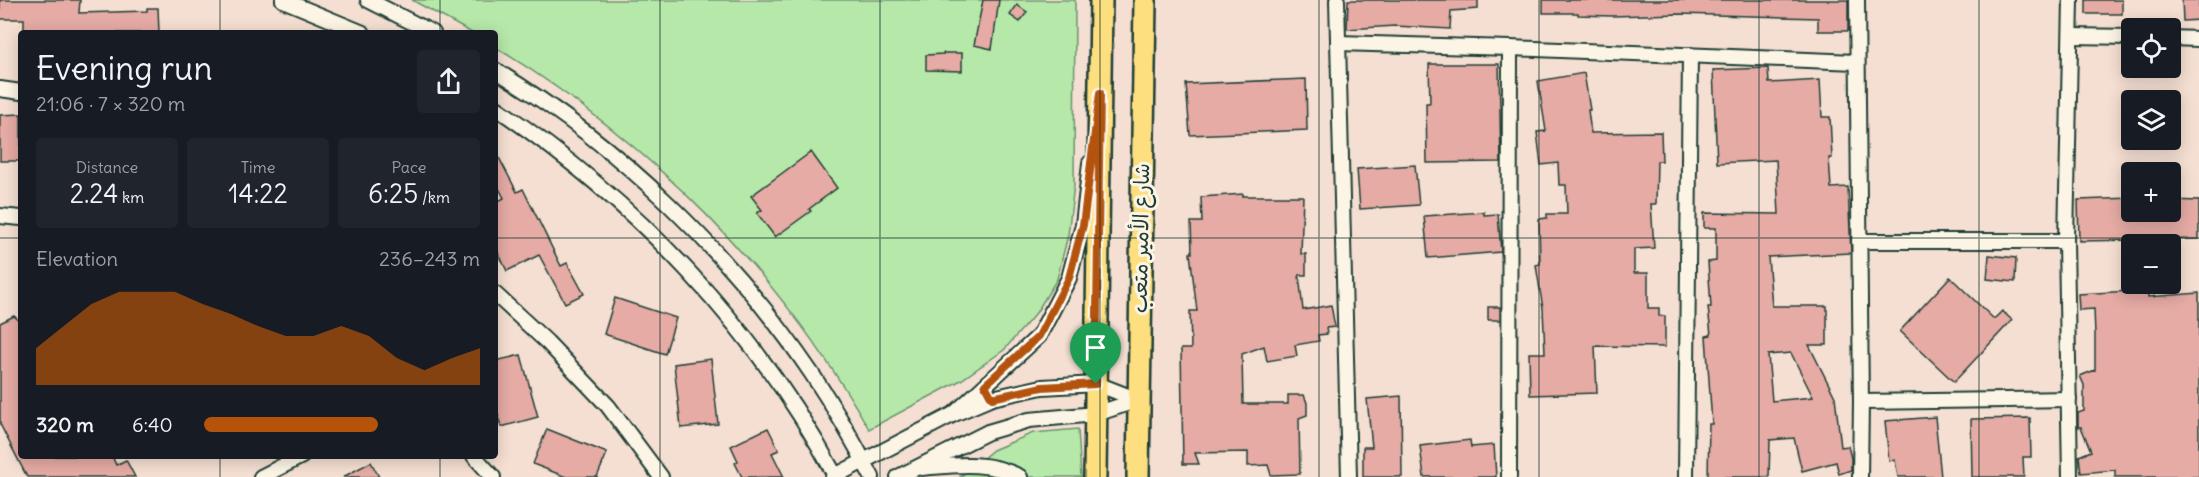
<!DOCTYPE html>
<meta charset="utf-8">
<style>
body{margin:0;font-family:Delius,"Playpen Sans Arabic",sans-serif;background:#20242c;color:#f1f3f6;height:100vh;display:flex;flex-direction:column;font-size:22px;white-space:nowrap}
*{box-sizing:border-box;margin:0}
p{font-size:20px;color:#9ea1a6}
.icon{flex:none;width:33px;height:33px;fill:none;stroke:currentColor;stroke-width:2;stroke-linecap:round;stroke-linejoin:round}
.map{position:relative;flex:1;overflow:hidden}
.drawer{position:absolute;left:18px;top:30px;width:480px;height:429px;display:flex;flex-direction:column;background:#171b24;border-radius:6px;box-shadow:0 3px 15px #0003}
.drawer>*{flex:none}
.buttons{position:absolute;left:2121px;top:18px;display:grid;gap:12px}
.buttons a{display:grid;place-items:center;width:60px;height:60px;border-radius:6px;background:#171b24;box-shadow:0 3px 15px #0003;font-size:30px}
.pin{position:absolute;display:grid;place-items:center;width:51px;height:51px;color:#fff;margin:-62px -26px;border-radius:50% 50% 50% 0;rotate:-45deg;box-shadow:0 0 6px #0007}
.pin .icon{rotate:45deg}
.round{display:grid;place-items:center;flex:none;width:63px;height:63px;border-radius:6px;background:#20242c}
.overview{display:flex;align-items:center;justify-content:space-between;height:102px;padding:0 18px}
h1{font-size:33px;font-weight:600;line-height:45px}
.metrics{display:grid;grid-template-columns:repeat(3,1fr);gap:9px;height:102px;padding:6px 18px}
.metrics div{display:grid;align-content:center;border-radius:6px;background:#20242c;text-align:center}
.metrics b{font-size:26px;font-weight:600}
.metrics small{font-size:16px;font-weight:400}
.metrics p{font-size:16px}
.chart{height:168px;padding:12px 18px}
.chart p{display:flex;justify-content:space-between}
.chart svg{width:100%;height:108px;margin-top:6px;fill:#b45309;opacity:.7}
ul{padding:0 18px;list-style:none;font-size:20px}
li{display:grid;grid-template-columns:96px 72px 1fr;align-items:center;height:45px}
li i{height:15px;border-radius:8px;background:#b45309}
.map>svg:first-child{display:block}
.green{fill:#b6e8a9;stroke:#6a926e;stroke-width:1.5}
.building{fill:#e5aba4;stroke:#1f3d34;stroke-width:1.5;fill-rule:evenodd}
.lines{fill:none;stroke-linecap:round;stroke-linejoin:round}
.street-casing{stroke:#1f3d34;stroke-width:18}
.primary-casing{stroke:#1f3d34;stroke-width:26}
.street{stroke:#fcf5e5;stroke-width:14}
.primary{stroke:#fedf80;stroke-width:21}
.route-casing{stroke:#fff;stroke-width:12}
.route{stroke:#b45309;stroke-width:8}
.grid{fill:none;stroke:#1f3d34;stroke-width:1.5;stroke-opacity:0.55}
.labels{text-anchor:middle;stroke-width:6;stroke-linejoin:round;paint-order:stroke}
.street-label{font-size:21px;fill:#1f3d34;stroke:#fcf5e5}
</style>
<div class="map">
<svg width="2199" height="477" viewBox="0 0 2199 477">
<rect width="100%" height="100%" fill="#f5dfd2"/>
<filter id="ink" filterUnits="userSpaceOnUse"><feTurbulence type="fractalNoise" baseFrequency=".0167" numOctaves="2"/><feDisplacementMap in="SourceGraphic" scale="12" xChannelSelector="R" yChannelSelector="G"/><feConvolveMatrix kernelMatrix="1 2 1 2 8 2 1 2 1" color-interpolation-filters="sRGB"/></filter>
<g filter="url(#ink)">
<g class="green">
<path d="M412,0H1075L1074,185L1068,235L1057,279L1036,313L1004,350L961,380L869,429C780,273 648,140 495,47V33H472Z"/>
<path d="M1078,429L1081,477H960L993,450L1033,433Z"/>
</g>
<g class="building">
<path d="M0,0H80L79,13L147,11V8H158L159,33H24V19H0Z"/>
<path d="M983,0H999L992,49L974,45Z"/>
<path d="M1348,0H1478V9L1451,11L1450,29L1395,26L1347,29Z"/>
<path d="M1543,0H1848V31H1818V18L1679,14L1612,16L1578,15V13H1543Z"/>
<rect x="2086" y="0" width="36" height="14"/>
<path d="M2182,0H2199V20L2183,21Z"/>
<path d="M1017,5L1027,12L1020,22L1010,15Z"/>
<path d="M943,53H962V71L926,70V55L943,54Z"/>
<path d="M1429,64H1499L1501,162L1427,163L1426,103H1430Z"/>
<path d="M1768,68L1769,83L1820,80L1822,117H1830L1832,158H1829L1831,188L1848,187L1851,253L1768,257L1772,306H1827V345H1809L1835,397L1841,447L1848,446L1851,458V470L1839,474L1836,462L1802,471L1794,438L1770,440L1769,477H1708L1709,424H1712L1706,336L1711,335L1708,307H1711L1708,262L1716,261V228H1704V213L1779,214L1776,160L1717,163L1713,70ZM1791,353L1813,397L1772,401L1768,355Z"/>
<path d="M1584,73L1590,110H1588L1591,133L1661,132L1662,161H1657L1656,204H1651L1654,248L1634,249V273H1648V308H1659V316H1665V347L1595,346L1597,393L1530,395L1529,353H1545L1543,309L1536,265L1540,264L1539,219L1547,218V214H1567L1566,185H1559L1558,163L1541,165L1537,132L1546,131L1538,81Z"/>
<path d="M1306,79L1307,130L1190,135L1186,84Z"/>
<path d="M21,114V161H0V115Z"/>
<path d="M495,150L517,192L523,189L561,266L567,263L584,294L565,303L539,255L507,271L495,246V203L504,198L495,181Z"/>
<path d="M811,152L837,188L809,209L811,211L775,237L757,213L762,210L751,196Z"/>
<path d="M1415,165L1419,205L1360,209L1357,169Z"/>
<path d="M1243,194V196H1303L1301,254H1306V275H1299L1303,310L1331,305L1335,327L1326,328L1327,334L1318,335L1319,341L1295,345L1297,356L1267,361L1264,346L1242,354L1243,404H1288V395H1304L1307,403V415L1299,418L1300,474L1271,475L1268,465L1248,466V452L1195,453L1199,464H1183L1181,349H1191L1190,311H1197L1190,253H1192L1191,222H1202L1201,197Z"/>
<path d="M2132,198V212H2170V200L2199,201V239L2079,241L2078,200Z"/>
<path d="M1484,212V215L1498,214L1501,252L1428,258L1424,216Z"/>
<path d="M1989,255L2016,258L2015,282L1987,279Z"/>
<path d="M1950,277L1994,319L2002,311L2012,320L1954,382L1900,331Z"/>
<path d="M2148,290V297L2199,293V477H2115V470L2081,473L2079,456L2091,451L2081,427H2078V413L2084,411V385L2080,376L2095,370V335L2094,309L2079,310L2078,294Z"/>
<path d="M615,298L676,318L665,354L604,334Z"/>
<rect x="1488" y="307" width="12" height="13"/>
<path d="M14,316L21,322V456H112L116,465L126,460L135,477H27L0,424V323Z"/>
<path d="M521,355L538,417L501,427L495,402V361Z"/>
<path d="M711,359L718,424L681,428L674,364Z"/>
<path d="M1401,396L1402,477H1363V447H1372L1367,399Z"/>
<path d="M1935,417L1941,477H1898L1895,460L1889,461L1885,421Z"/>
<path d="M2030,418L2031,457H2023L2024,477H1972L1971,419Z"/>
<path d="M768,428L779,450L772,453L784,477H742L735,463L738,461L731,446Z"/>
<path d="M547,429L607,453L597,477H566L533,464Z"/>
<path d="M1470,440L1471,447L1494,445L1496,477H1424L1420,446Z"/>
<path d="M371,462L379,477H343Z"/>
</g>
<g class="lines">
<g class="street-casing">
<g id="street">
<path d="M283,0L363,33"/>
<path d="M368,0L433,33"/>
<path d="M1337,0L1349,477"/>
<path d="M1857,0L1861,402L1860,477"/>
<path d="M2071,36L2132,37"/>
<path d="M2170,38L2199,39"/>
<path d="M1338,43L1510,48L1856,62"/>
<path d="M495,70C619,145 731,254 812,374C834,407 854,442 872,477"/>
<path d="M0,89L21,92"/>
<path d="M495,107C636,202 756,327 836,477"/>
<path d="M0,216L21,218"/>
<path d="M1859,241H2066"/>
<path d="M495,294L547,342L608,406L661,477"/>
<path d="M1861,402L2069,399"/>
<path d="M954,414L1039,336L1069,278L1083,225L1090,163"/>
<path d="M474,456L493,477"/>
<path d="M922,468C956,465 988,460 1020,477"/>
<path d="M261,477L302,456"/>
<path d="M833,477L954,414L992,398L1042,387L1097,384L1138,400"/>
<path d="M898,477L988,432L1029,420L1096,414L1138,400"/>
<path d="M1509,477L1510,48"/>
<path d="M1686,477L1690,55"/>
<path d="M2070,477L2066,241L2071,0"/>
</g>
</g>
<g class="primary-casing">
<g id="primary">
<path d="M1095,477L1101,0"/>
<path d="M1138,477L1145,0"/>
</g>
</g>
<use href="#street" class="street"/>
<use href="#primary" class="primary"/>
</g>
</g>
<g class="lines" filter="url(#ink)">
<g class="route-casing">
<path id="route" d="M1100,93L1096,384L1042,387L992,398L985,385L1039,336L1069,278L1083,225Z"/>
</g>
<use href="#route" class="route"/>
</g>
<path class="grid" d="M220,0V33M440,0V33M660,0V477M880,0V477M1100,0V477M1319,0V477M1539,0V477M1759,0V477M1979,0V477M0,238H21M495,238H2199M220,456V477M440,456V477"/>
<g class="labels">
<g class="street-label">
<text transform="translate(1141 238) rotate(-89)" y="7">شارع الأمير متعب</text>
</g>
</g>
</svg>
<div class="buttons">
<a><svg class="icon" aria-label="locate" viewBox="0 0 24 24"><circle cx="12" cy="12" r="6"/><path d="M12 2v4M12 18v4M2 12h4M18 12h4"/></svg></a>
<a><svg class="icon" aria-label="layers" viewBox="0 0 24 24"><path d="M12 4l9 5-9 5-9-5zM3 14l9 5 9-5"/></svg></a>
<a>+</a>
<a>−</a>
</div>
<div class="pin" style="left:1096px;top:384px;background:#1e9e55"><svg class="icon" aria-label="arrive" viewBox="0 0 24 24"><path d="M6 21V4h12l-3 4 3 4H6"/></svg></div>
<section class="drawer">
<div class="overview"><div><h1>Evening run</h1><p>21:06 · 7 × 320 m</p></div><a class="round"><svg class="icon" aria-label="share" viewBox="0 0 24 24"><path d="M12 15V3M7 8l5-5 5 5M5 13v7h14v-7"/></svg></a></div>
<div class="metrics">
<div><p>Distance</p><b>2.24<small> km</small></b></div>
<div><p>Time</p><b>14:22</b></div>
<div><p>Pace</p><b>6:25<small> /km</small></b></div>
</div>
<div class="chart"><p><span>Elevation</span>236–243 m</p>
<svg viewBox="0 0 160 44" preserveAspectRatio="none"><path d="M0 44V29L10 20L20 11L30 6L40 6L50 6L60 11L70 15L80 20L90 24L100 24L110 20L120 24L130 33L140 38L150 33L160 29V44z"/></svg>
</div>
<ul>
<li><b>320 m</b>6:40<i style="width:63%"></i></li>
</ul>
</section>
</div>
